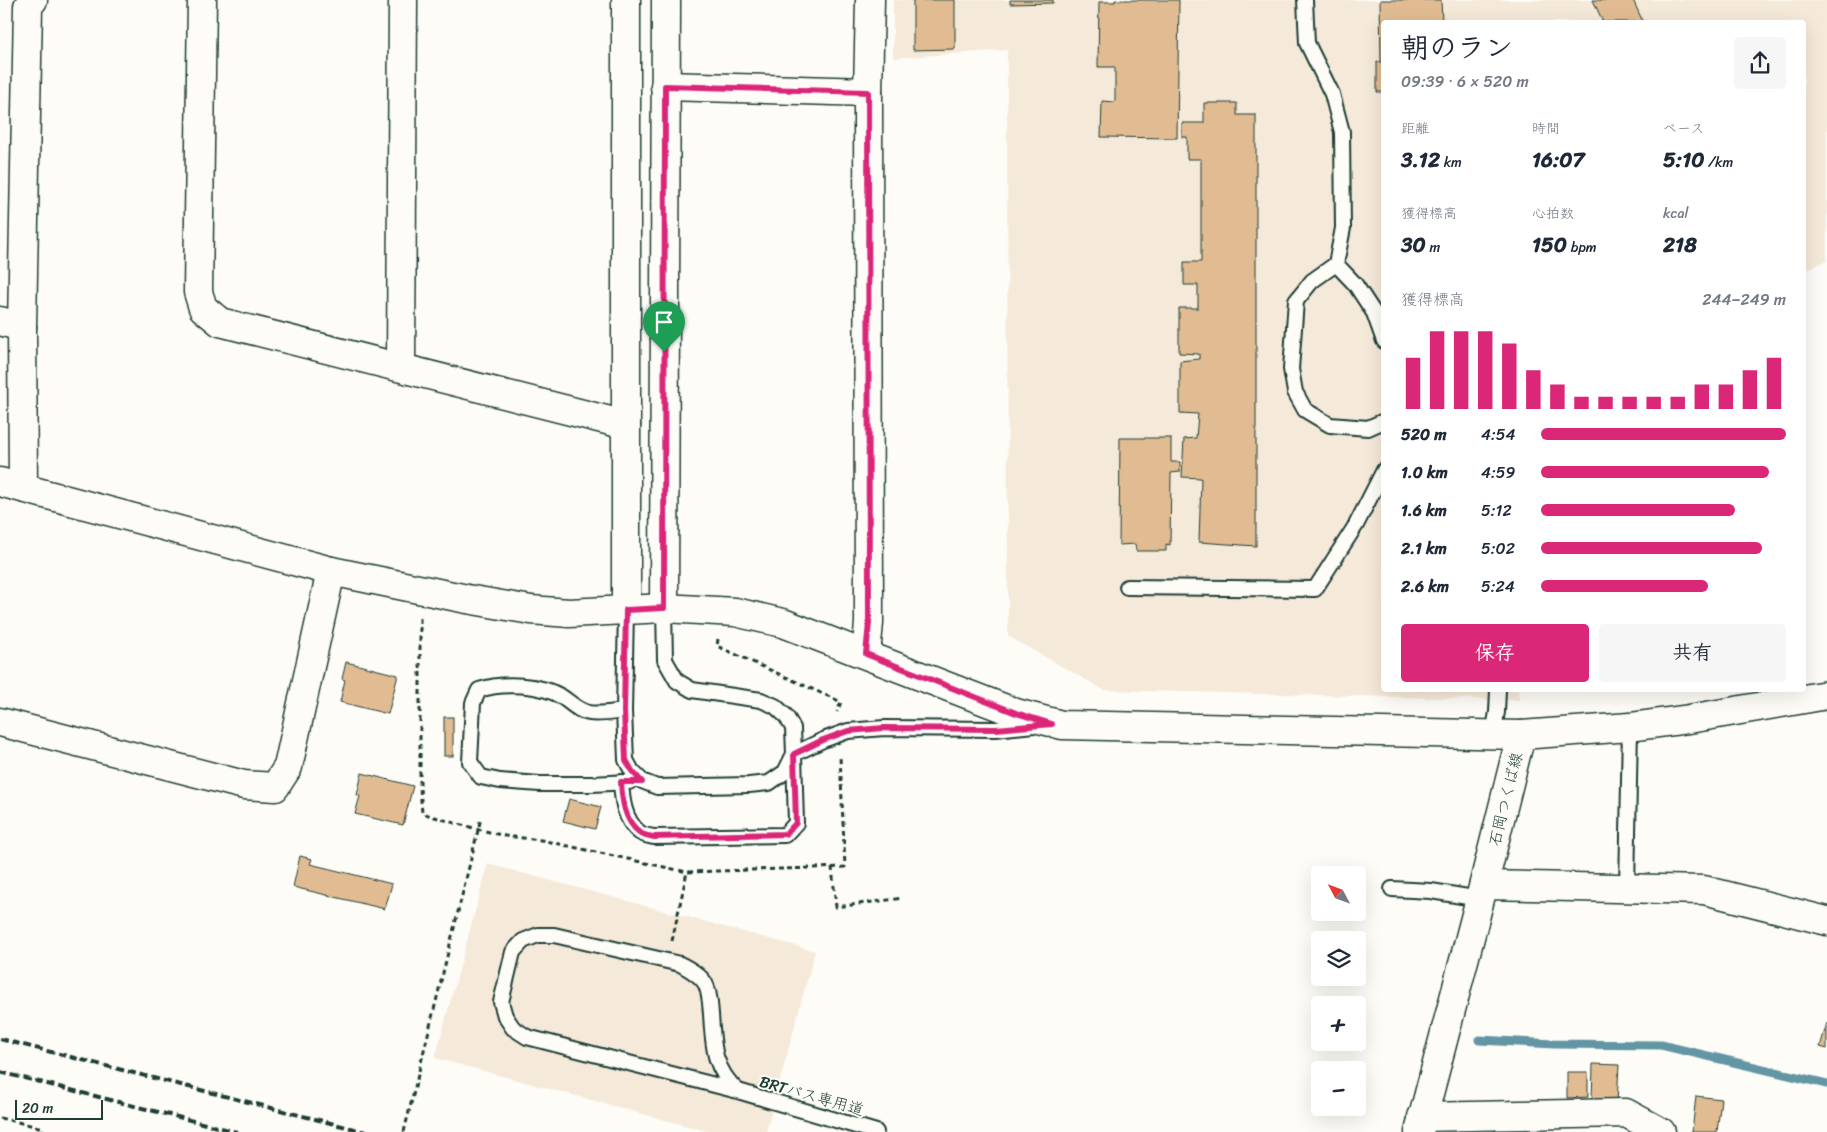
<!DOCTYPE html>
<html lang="ja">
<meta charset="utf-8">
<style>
body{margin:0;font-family:Sriracha,"Klee One",sans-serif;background:#f6f6f7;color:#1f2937;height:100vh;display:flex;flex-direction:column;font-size:19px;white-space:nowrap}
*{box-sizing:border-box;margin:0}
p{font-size:16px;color:#747a83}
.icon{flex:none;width:28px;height:28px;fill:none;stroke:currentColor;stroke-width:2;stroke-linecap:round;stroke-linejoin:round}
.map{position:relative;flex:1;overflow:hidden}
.drawer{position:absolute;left:1381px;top:20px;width:425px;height:672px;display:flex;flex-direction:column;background:#fff;border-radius:5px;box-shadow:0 5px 20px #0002}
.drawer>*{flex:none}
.needle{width:32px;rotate:311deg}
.tools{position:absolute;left:1311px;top:866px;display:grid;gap:10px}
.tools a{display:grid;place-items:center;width:55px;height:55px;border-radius:5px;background:#fff;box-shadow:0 5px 20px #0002;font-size:25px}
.scale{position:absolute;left:15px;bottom:12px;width:88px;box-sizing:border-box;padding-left:5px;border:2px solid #1f3d34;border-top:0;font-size:14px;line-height:18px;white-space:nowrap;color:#1f3d34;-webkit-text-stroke:4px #fdfcf7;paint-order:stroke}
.pin{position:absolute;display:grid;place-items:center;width:42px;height:42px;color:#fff;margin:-51px -21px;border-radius:50% 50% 50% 0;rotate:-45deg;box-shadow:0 0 5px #0007}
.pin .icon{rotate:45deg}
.round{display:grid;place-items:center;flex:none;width:52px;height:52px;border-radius:5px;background:#f6f6f7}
.head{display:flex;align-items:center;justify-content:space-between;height:85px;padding:0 20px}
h1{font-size:28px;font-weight:800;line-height:38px}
.stats{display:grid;grid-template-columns:repeat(3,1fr);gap:8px;height:85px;padding:5px 20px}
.stats div{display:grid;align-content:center}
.stats b{font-size:21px;font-weight:800}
.stats small{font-size:14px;font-weight:400}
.stats p{font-size:14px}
.chart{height:140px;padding:10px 20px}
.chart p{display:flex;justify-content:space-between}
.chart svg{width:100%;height:90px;margin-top:5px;stroke:#db2777;stroke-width:6}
.cta{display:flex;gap:10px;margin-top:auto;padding:10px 20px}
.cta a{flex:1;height:58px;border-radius:5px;background:#db2777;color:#fff;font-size:20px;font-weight:800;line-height:58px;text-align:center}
.cta a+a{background:#f6f6f7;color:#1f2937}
ul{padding:0 20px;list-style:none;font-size:16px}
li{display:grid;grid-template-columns:80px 60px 1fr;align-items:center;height:38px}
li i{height:12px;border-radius:6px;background:#db2777}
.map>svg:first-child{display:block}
.built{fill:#f5e9d9}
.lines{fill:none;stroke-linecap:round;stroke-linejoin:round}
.stream{stroke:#6296a5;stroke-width:9}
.building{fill:#e1bc92;stroke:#1f3d34}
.service-casing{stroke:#1f3d34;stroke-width:18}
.minor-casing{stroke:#1f3d34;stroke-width:31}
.tertiary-casing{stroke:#1f3d34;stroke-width:31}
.secondary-casing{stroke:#1f3d34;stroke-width:31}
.path{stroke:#1f3d34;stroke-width:3;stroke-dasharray:5 4;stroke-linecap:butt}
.service{stroke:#fdfcf7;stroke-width:14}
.minor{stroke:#fdfcf7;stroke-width:28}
.tertiary{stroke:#fdfcf7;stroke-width:28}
.secondary{stroke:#fdfcf7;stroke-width:28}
.rail{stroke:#1f3d34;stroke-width:4;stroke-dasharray:8 4;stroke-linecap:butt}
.route-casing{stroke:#fff;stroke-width:10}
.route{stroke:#db2777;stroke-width:6}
.labels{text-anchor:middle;stroke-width:4;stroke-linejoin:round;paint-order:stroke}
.street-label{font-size:16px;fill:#1f3d34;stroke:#fdfcf7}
</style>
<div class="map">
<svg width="1827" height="1132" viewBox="0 0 1827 1132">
<rect width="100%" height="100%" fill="#fdfcf7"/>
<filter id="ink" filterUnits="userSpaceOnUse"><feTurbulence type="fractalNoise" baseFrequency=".02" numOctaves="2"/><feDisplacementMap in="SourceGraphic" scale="10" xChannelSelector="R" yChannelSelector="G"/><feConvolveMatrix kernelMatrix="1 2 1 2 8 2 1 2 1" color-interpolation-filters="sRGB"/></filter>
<g filter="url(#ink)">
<g class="built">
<path d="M893,0H1827V261L1804,270V22H1384V690H1518L1519,700L1104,690L1008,636L1007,50L893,58Z"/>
<path d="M488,864L815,951L766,1132H710L435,1058Z"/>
</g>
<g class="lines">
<path class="stream" d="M1479,1040L1554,1044L1661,1045L1827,1084"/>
</g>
<g class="building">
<path d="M913,0H955V49L913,50Z"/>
<path d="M1010,0H1053V3L1010,4Z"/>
<path d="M1115,0H1179L1177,138L1101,137L1102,101L1115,102V67H1098L1099,2H1115Z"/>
<path d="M1380,0H1441L1442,22H1384V92H1377V62H1381Z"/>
<path d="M1593,0H1633L1643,22H1603Z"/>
<path d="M1204,103H1237V115H1256V546L1199,542L1201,478L1182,477L1184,439L1196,438L1198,414L1180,413V361L1199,359V354L1179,353V308H1198V285H1184V262H1201V159H1187V137H1182V123H1204Z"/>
<path d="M1120,438H1171V462H1180V472L1171,473L1170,545L1166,544V551H1136L1135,544L1119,545Z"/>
<path d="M346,662L398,675L388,714L340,702L345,680L342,679Z"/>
<rect x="444" y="717" width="9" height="39"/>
<path d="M362,773L413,786L403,825L355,814L360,796L357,795Z"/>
<path d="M569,799L601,807L595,829L563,821Z"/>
<path d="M300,856L312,859L310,864L392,884L385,909L293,887Z"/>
<path d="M1827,1023V1049L1820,1047Z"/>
<path d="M1593,1064L1619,1065L1617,1102L1592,1101Z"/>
<path d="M1567,1072H1588V1097L1567,1098Z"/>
<path d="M1696,1096L1721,1099L1717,1132H1692Z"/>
</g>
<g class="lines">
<g class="service-casing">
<g id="service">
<path d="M1305,0L1307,43L1332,94L1342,132L1343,228L1336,264L1355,284L1374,313L1384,341"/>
<path d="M1336,264L1312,281L1296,301L1291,369L1295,392L1305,410L1330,425L1368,428L1384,421"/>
<path d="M1127,587L1315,589L1356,525L1384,470"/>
<path d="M626,610L624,711L626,760L632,771L642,781L657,787L749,785L769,783L785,772L794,754L793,728L786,716L775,706L761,700L692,690L677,681L665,660L664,608"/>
<path d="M624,711C614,712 599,715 589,713C578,711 571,703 562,697C541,684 503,682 479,690L473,703L470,762L481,777L500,781L540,784H592L629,782"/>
<path d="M1493,735L1497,712L1498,690"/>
<path d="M621,782C622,799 624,820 639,832C642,835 649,836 654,837L785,835L796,823L794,754L823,740L848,731L884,728L996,729L1034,725"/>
<path d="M1392,889L1431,891L1480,899"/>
<path d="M1627,889L1630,727"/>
<path d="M738,1091C713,1069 713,1045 711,1014C710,1004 710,992 705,983C699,974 689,969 680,964L554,935H538L523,941L513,952L501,1002L505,1016L513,1028L527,1037L738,1091L876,1132"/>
</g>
</g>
<g class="minor-casing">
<g id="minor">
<path d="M202,0L198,292L203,308L220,322L626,425"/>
<path d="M665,86L868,92"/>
<path d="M0,321L22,327"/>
<path d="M401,367L403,0"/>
<path d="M23,488L22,327L28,6L33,0"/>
<path d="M866,654L869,623L868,92L870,0"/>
<path d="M0,722L244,785L275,787L288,767L331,571"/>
<path d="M1484,885L1704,890L1827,921"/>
<path d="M1422,1117L1626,1113L1661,1132"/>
</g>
</g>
<g class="tertiary-casing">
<g id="tertiary">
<path d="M0,482L331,571L467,599L531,610L569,613L664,608L735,612L783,623L1016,713L1062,725L1521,735"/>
<path d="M664,608L666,0"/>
<path d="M626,610V0"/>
</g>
</g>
<g class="secondary-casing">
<path id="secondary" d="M1419,1132L1480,899L1521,735L1630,727L1689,719L1827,695"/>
</g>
<g class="path">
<path d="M420,618V788L422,813L458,824L505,836L541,840L687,872L845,867L840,756"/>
<path d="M718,639L717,646L841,702L837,712"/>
<path d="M832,867L836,907L903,898"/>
<path d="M672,941L687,872"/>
<path d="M0,1118L43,1128L42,1132"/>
<path d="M404,1132L481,818"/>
</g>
<use href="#service" class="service"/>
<use href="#minor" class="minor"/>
<use href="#tertiary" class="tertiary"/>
<use href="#secondary" class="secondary"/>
<g class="rail">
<path d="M0,1039L366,1132"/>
<path d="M0,1072L237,1132"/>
</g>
</g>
</g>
<g class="lines" filter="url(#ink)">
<g class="route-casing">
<path id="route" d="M665,86L868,92L869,623L866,654L1016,713L1052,724L996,729L884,728L848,731L823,740L794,754L796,823L786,834L654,837C649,836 642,835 639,832C624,820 622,799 621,782H642L632,771L626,760L624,711L626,610L664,608Z"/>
</g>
<use href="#route" class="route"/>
</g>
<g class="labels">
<g class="street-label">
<text transform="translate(1505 799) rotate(-76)" y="6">石岡つくば線</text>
<text transform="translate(812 1095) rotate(16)" y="6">BRTバス専用道</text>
</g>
</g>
</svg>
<div class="tools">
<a><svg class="needle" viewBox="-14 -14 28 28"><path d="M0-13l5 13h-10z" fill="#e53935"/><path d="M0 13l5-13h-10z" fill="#747a83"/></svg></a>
<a><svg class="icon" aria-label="layers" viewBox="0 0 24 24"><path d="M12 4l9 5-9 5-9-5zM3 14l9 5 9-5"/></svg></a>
<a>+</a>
<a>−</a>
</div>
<div class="scale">20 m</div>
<div class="pin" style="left:664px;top:352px;background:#1e9e55"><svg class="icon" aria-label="arrive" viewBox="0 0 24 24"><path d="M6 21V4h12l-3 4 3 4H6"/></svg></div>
<section class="drawer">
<div class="head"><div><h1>朝のラン</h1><p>09:39 · 6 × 520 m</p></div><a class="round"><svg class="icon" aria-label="share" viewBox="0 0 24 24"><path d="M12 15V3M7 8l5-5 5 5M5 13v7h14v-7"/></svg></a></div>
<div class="stats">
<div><p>距離</p><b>3.12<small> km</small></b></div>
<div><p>時間</p><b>16:07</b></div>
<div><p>ペース</p><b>5:10<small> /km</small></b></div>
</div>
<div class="stats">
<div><p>獲得標高</p><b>30<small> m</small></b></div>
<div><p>心拍数</p><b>150<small> bpm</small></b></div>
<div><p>kcal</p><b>218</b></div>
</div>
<div class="chart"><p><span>獲得標高</span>244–249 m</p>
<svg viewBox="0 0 160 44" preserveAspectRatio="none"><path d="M5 44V19M15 44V6M25 44V6M35 44V6M45 44V12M55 44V25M65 44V32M75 44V38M85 44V38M95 44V38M105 44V38M115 44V38M125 44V32M135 44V32M145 44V25M155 44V19"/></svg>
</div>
<ul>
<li><b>520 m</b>4:54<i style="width:100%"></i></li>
<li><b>1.0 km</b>4:59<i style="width:93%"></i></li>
<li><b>1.6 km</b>5:12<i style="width:79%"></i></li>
<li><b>2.1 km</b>5:02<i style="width:90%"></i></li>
<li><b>2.6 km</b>5:24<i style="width:68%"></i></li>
</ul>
<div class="cta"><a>保存</a><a>共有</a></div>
</section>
</div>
